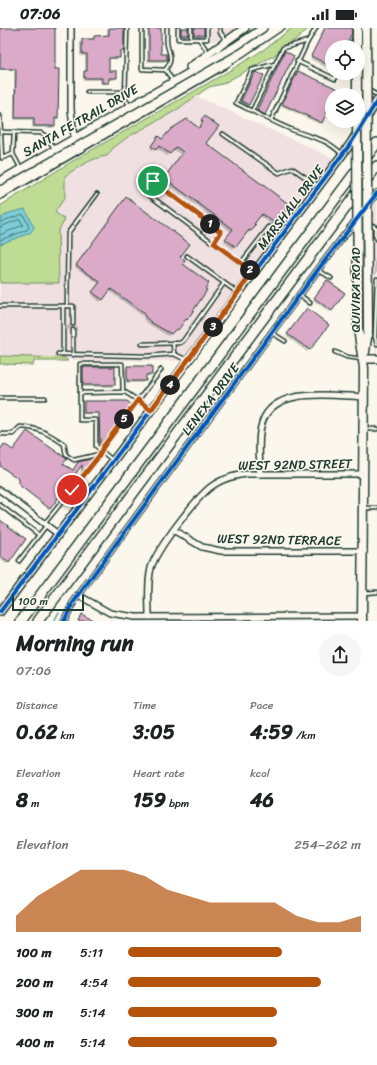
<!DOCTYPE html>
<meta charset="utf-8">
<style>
body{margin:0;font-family:Sriracha,sans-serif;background:#f6f6f6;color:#202124;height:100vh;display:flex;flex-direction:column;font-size:15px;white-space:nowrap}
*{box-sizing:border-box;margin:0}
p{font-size:13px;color:#757577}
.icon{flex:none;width:22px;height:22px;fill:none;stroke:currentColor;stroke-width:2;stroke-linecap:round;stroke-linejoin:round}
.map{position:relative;height:593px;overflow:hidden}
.sheet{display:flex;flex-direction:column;background:#fff;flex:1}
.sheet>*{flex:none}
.tools{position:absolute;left:325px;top:12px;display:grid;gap:8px}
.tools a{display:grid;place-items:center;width:40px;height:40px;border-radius:50%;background:#fff;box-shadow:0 4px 16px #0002;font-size:20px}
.scale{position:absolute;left:12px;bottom:10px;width:72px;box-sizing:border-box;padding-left:4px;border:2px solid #1f3d34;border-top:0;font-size:11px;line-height:14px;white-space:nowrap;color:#1f3d34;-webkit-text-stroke:3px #fbf7ec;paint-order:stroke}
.pin{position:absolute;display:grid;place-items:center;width:34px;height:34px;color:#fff;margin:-17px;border:2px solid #fff;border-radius:50%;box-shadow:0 1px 4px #0007}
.km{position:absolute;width:20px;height:20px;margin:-10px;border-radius:50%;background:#222;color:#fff;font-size:11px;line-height:20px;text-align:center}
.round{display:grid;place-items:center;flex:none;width:42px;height:42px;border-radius:21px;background:#f6f6f6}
.summary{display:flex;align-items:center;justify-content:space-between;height:68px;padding:0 16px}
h1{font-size:22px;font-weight:800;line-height:30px}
.metrics{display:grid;grid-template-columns:repeat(3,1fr);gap:6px;height:68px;padding:4px 16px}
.metrics div{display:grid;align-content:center}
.metrics b{font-size:20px;font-weight:800}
.metrics small{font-size:11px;font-weight:400}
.metrics p{font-size:11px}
.chart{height:112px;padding:8px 16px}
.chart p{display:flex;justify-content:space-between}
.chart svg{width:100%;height:72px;margin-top:4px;fill:#b45309;opacity:.7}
ul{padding:0 16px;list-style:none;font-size:13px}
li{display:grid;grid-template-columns:64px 48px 1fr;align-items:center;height:30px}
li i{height:10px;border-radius:5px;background:#b45309}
.status{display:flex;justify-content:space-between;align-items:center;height:28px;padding:0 20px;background:#fff;direction:ltr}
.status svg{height:11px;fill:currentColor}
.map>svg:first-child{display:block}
.built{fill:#f1e0e1}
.green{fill:#bfdc94;stroke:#6f8c64}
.water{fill:#7dced8;stroke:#579496}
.shadow{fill:#0003}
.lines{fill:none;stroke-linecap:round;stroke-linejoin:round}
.shore{stroke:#457776;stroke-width:1}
.stream{stroke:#579496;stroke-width:1.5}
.building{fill:#dbaac8;stroke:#1f3d34}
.lane-casing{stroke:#1f3d34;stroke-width:5.5}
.street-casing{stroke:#1f3d34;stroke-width:8}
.secondary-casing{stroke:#1f3d34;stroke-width:10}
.primary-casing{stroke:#1f3d34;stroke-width:11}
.highway-casing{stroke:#1f3d34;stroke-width:12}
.lane{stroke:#fbf7ec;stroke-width:2.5}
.street{stroke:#fbf7ec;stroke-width:5}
.secondary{stroke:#fbf7ec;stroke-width:7}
.primary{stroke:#fbf7ec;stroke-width:8}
.highway{stroke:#fbf7ec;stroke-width:9}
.rail{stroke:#1f3d34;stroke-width:1.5}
.primary-bridge-casing{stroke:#1f3d34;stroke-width:11;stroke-linecap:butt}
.primary-bridge{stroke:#fbf7ec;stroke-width:8}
.cycleway-casing{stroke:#fbf7ec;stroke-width:6}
.cycleway{stroke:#0057b8;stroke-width:4}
.route-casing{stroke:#fff;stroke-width:8}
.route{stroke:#b45309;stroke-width:5}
.labels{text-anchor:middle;stroke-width:3;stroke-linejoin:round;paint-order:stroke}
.street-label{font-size:13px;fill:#1f3d34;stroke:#fbf7ec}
</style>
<div class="status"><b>07:06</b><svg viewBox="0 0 49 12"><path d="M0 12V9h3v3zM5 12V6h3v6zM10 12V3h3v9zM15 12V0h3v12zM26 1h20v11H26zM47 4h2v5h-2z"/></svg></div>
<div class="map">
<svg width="377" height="593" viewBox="0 0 377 593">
<rect width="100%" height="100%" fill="#fbf7ec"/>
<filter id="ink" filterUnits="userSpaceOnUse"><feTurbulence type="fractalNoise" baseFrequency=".025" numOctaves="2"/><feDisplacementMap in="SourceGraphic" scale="8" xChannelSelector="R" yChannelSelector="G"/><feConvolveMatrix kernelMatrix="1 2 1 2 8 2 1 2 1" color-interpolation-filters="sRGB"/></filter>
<g filter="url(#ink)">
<g class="built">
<path d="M210,0H237L217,13H211Z"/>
<path d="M196,68L335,131L245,248L183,333L0,331V255L57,253L56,184L66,148Z"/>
<path d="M377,171V327H375L372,178Z"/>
</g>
<g class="green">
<path d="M292,0H309L296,12L283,17L275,27L222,56L209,59L175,83L128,109L113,120L107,128C91,130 79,139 65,148V169L55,184L65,192L58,202L59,255H0V178L71,134L229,43L263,22Z"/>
<path d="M0,328L65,330L68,333H34L33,337L0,336Z"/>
</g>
<path class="water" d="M25,181L34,200L30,205L0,216V191L9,185Z"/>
<g class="shadow">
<path d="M0,0H54V42L57,89L54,92V98L52,100H32V92H14V42H0Z"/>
<path d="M107,0H124L123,23L119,25L117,31H108V44L116,50L113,52H108L106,56H100V52H83V46L85,44V28H80V14L95,9L107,8Z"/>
<path d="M147,0H160V27L166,32L164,34H147Z"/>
<path d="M180,0H187L186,8H180Z"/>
<path d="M191,0H203V7L193,8Z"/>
<path d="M324,0H351L344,19H332L331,42L310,31Z"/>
<path d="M284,27L265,86L262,88L255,85Z"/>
<path d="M298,44L334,67H332V71L319,96L281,78Z"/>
<path d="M254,47L248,76L247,78L240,74Z"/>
<path d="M204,89L205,115L289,177L273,198L259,187L252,197L251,203L249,205L247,203L233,221L224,214L231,204L162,152L181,127L173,121L167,128L156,120L153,123L150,120L156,112L162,113L199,101L202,96L200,95Z"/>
<path d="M124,172L178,230L181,236L186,291L168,308L150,297L143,291L144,289L109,263L100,274L91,267L99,256L75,239Z"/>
<path d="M377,227V246H375V232Z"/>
<path d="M325,255L331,282L329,284L313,272Z"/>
<path d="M305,283L328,297L307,324L286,308Z"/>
<path d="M70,297L73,300L77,298V302L71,300L66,303V298Z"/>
<path d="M128,339L151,346L145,348L143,355H126L125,341Z"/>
<path d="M83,340L114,357L112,359H81V342Z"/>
<path d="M84,374L130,376L99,417L98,386H83Z"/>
<path d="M0,493L8,534L6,536L0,531Z"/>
</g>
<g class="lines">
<g class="shore">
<path d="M0,194L23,186L29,199L27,202L0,212"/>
<path d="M0,199L20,191L23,197L0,207"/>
</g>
<path class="stream" d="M54,593L59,584"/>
</g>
<g class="building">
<path d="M0,0H55V41H59L58,90H55V98H34V90H15L16,41H0Z"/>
<path d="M109,0H124V23H120V30H109V43H117V50H109V55H102V50H84V43H87V26H82V11H94V8L109,7Z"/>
<path d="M149,0H161V26H167V32H149Z"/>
<rect x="181" y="0" width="7" height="7"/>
<rect x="194" y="0" width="10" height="7"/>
<path d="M325,0H352V5L345,19H332V39L311,28Z"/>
<path d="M285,23L294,28L265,87L257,82Z"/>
<path d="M298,43L338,61L335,67H332V73L322,95L282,76Z"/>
<path d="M255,44L264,47L249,77L241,73Z"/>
<path d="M204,88L219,98L206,115L290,177L276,196L262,186L254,196L256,198L251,203L249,202L236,219L225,211L233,201L164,150L183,124L176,119L170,126L159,118L156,122L151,118L158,108L162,111L171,101L187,91L199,100L203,94L201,92Z"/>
<path d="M126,169L190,216L180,229L185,233L183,236L209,255L205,261L207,262L187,292L186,291L178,302L176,301L171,306L152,295L144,288L145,286L111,261L103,272L92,264L100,254L76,237Z"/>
<path d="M327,252L345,265L332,283L314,270Z"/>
<path d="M307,280L329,297L310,322L287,306Z"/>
<path d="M127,338H152V347H146V353H127Z"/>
<rect x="83" y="339" width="32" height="18"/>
<path d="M84,373H127L131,376L100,417L99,385H84Z"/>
<path d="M27,403L67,431L63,436L73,442L78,434L94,430L82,445V437L50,481L19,457V451L0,438V422L4,416L13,422Z"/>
<path d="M0,492L26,511L9,535L0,528Z"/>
<path d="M81,586L95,593H78Z"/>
</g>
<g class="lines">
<g class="lane-casing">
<g id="lane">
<path d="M127,0L125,70L129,77"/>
<path d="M142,0V41L165,42"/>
<path d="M178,0V11H207V0"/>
<path d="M191,0V11"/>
<path d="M220,0V4L226,12"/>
<path d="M199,11L208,24"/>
<path d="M308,13L316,0"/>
<path d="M350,19L354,10"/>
<path d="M297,33L335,51L338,45"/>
<path d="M165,42C172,34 171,29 168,20C166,15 167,6 167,0"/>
<path d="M166,42L172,52"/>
<path d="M368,62L377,67"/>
<path d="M87,64H125"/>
<path d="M252,83L275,36L252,42L236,75C256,85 275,95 295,103C316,111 325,110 342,126"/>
<path d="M0,88L2,130L13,126L20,139"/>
<path d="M271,92L308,13L283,20L275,36"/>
<path d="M1,104L41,105L46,108L54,120"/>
<path d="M223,106L279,145L292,140L318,158"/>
<path d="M13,126L14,104"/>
<path d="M370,196L377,200"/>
<path d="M375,200V207L377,211"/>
<path d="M214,215L221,204L153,153L145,164L252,244"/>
<path d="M187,228L238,265"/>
<path d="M241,235L269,199"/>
<path d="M318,242L331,250"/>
<path d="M377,251L375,309L377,316"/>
<path d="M300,267L310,275"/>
<path d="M0,278H73V296"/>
<path d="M63,278V326"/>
<path d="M67,278L68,205L97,166"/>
<path d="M73,302V327"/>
<path d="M272,305L285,313"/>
<path d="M173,315L174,326L187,332"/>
<path d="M142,316L180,315L183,313L224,255"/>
<path d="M335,324L347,329L362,331"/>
<path d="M58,326L147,328L174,326"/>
<path d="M80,365V336H122L123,364"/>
<path d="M0,370H45"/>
<path d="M364,401H377"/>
<path d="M0,406H13L20,399C38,399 49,406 64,416L66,427L74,432L100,426"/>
<path d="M112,432L96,418V392H80V365L125,364L151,381"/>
<path d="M0,477L39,507L19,533"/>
<path d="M364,480H377"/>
<path d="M45,495L99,428L103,419L161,342"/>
<path d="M39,507L46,498"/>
<path d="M364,565L377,564"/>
</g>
</g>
<g class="street-casing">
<g id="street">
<path d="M71,0V81L74,109"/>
<path d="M260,446C260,430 257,410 262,395C274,357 334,368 364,369"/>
<path d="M0,462L58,506"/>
<path d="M175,503L202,519L221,523H364"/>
<path d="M78,567L110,585L135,589L363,588"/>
<path d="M149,589C149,573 147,555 151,540C156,522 199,465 215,456C225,450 236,447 247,446H364"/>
<path d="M64,593L73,575L96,543L320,239L377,165"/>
</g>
</g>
<g class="secondary-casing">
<g id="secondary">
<path d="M190,39L245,0"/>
<path d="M0,153L236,18L263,0"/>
<path d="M364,331H377"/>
<path d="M0,584L351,115L377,73"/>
</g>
</g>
<g class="primary-casing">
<g id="primary">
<path d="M357,67V45"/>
<path d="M358,301L364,340L362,593"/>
<path d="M365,324L368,302"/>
</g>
</g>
<g class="highway-casing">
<g id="highway">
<path d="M21,593L377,115"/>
<path d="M38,593L377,138"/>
</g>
</g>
<use href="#lane" class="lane"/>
<use href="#street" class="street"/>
<use href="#secondary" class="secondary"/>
<use href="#primary" class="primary"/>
<use href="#highway" class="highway"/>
<path class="rail" d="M0,172L227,40L286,0"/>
<g class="primary-bridge-casing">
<g id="primary-bridge">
<path d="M366,0L368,302"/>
<path d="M357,19V0"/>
<path d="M357,93L358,301"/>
</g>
</g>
<use href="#primary-bridge" class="primary-bridge"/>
<g class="cycleway-casing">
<g id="cycleway">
<path d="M0,584L351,115L377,73"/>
<path d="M64,593L73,575L96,543L320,239L377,165"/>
</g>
</g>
<use href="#cycleway" class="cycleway"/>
</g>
</g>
<g class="lines" filter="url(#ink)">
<g class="route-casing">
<path id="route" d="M72,462L99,428L103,419L138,372L151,382L253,244L214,215L221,204L153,153"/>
</g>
<use href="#route" class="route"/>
</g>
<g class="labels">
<g class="street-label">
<text transform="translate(80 92) rotate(-30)" y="5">SANTA FE TRAIL DRIVE</text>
<text transform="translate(290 179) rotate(-53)" y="5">MARSHALL DRIVE</text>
<text transform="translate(355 262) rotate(-90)" y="5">QUIVIRA ROAD</text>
<text transform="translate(210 371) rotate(-53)" y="5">LENEXA DRIVE</text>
<text transform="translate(295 436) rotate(-1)" y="5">WEST 92ND STREET</text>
<text transform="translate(279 511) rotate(1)" y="5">WEST 92ND TERRACE</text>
</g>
</g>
</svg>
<div class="tools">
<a><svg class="icon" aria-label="locate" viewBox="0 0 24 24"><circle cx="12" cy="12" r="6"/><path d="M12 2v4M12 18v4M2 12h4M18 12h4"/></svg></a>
<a><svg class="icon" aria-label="layers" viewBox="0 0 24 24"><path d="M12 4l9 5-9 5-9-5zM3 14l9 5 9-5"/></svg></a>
</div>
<div class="scale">100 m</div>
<div class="pin" style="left:153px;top:153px;background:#1e9e55"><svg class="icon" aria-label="arrive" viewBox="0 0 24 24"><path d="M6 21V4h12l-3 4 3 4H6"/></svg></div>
<div class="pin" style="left:72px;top:462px;background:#d93025"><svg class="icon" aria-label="check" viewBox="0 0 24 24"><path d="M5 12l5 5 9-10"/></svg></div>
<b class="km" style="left:210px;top:196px">1</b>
<b class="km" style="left:250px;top:242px">2</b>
<b class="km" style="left:213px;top:299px">3</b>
<b class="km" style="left:170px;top:357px">4</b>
<b class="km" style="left:124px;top:391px">5</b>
</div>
<section class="sheet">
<div class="summary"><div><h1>Morning run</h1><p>07:06</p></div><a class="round"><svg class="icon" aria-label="share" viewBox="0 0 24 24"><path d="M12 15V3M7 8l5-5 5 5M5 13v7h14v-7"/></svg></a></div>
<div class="metrics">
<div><p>Distance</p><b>0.62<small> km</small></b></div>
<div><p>Time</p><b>3:05</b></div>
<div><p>Pace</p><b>4:59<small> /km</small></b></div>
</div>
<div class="metrics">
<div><p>Elevation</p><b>8<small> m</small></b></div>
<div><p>Heart rate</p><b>159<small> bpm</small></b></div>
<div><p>kcal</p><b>46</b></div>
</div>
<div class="chart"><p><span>Elevation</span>254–262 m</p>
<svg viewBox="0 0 160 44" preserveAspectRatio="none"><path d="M0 44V34L10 22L20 14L30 6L40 6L50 6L60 10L70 18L80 22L90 26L100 26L110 26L120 26L130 34L140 38L150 38L160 34V44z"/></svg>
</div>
<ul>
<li><b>100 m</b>5:11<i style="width:66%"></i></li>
<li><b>200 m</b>4:54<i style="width:83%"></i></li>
<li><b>300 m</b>5:14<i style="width:64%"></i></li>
<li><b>400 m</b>5:14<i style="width:64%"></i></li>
</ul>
</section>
